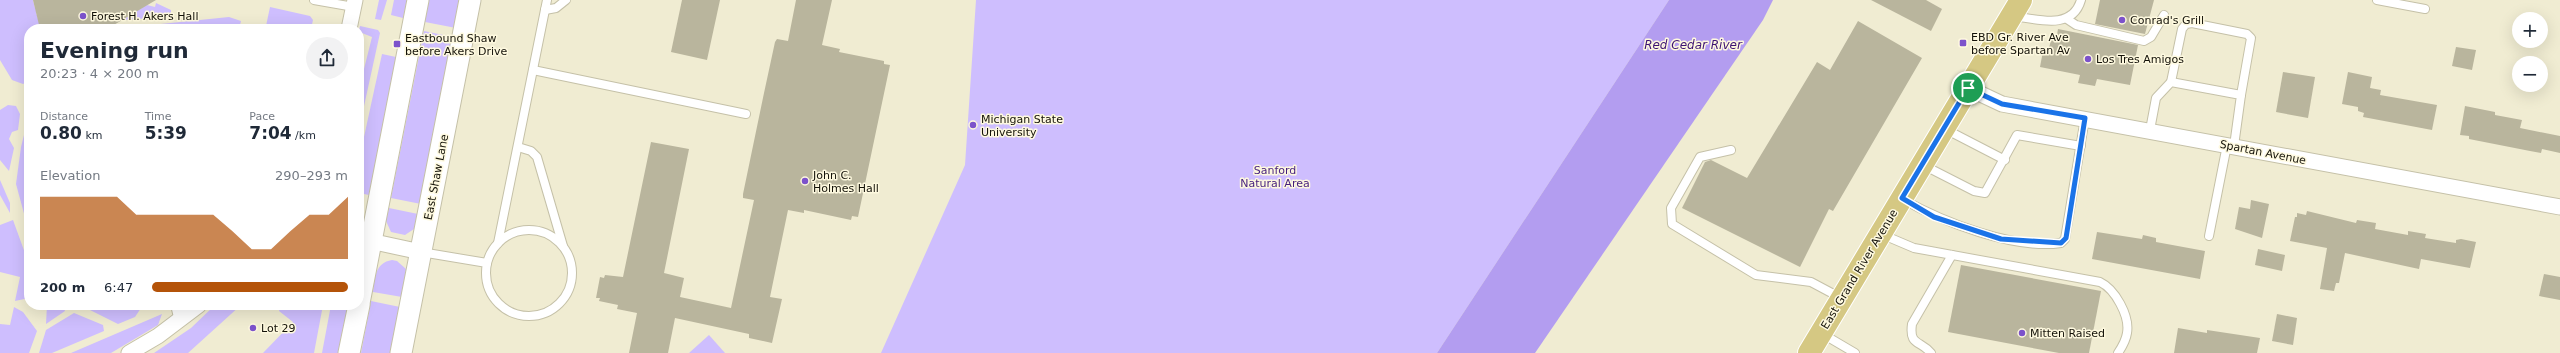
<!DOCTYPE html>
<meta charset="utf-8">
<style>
body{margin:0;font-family:"DejaVu Sans",sans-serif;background:#f2f2f3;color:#1f2937;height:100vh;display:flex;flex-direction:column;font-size:15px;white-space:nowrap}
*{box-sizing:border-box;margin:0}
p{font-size:13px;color:#747a83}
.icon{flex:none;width:22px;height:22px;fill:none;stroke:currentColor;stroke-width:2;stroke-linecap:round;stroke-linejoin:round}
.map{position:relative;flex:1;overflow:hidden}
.sheet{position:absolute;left:24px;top:24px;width:340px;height:286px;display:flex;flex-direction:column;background:#fff;border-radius:16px;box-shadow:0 4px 16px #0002}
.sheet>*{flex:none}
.tools{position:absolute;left:2512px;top:12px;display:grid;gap:8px}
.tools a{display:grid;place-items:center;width:36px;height:36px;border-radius:50%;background:#fff;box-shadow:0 4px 16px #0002;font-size:20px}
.pin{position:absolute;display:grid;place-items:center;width:34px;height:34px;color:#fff;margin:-17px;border:2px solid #fff;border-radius:50%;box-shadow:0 1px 4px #0007}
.round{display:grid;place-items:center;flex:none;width:42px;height:42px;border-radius:21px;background:#f2f2f3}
.summary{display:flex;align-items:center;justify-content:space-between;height:68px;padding:0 16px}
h1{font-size:22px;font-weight:800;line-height:30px}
.stats{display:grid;grid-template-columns:repeat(3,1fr);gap:6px;height:68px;padding:4px 16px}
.stats div{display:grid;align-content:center}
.stats b{font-size:17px;font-weight:800}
.stats small{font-size:11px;font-weight:400}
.stats p{font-size:11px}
.chart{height:112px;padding:8px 16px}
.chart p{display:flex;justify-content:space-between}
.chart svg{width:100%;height:72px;margin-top:4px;fill:#b45309;opacity:.7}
ul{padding:0 16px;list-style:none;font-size:13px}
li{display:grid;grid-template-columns:64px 48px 1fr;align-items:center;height:30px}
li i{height:10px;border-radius:5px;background:#b45309}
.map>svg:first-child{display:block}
.green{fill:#cebefe}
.water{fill:#b39df0}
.building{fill:#b9b59d}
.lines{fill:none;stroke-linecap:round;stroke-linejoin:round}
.lane-casing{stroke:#c5c1a8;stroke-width:10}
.street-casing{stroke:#c5c1a8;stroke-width:17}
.secondary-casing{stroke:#c5c1a8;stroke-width:23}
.primary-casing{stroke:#fff;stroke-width:24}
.lane{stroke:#fff;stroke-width:8}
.street{stroke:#fff;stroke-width:15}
.secondary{stroke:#fff;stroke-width:21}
.primary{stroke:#d5c883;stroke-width:22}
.route-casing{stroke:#fff;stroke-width:8}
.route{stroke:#1a73e8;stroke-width:5}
.poi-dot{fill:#7c52cb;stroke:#fef9df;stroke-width:1.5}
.labels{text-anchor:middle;stroke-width:3;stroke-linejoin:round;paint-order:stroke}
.poi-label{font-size:11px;fill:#141209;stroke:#fef9df;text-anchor:start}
.street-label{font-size:11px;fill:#141209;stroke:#fef9df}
.park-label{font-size:11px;fill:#441d7d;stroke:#fef9df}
.water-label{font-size:12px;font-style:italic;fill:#3c1273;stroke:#fef9df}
</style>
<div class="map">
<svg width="2560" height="353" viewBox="0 0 2560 353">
<rect width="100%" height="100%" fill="#f0ecd2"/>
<g class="green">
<path d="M0,0H33L35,8L39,9L36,12L41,29H29V81L23,84L12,80L0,60Z"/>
<path d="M379,0H387L381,20L375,19Z"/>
<path d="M394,0H407L403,18L391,15Z"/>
<path d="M429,0H461L456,28L425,22Z"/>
<path d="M976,0H1669L1437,353H881L965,165Z"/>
<path d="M156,3L171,10V15L168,17L122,20L147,5L155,7Z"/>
<path d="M270,7L310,16L313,20L311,29H281L266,26Z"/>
<path d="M229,17L241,21L239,29L151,28V25Z"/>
<path d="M360,26L378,30L380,33L359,129V89L372,37L362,33L359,30Z"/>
<path d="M424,31L453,37L421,204L391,198Z"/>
<path d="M382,54L396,57L369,195L359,193V160Z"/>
<path d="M8,105L16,106L20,114L18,130L12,132L9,139L14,148L9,171L0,160V110Z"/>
<path d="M29,115V232L16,184L21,147Z"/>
<path d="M0,180L10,203V213L0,195Z"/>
<path d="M389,208L418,214L414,229L405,235L391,232L386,221Z"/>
<path d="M13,220L29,264V298L15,301L20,277L0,272V225Z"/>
<path d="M392,260L397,261L406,269L402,297L373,292C375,277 375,263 392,260Z"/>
<path d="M371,301L400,307L391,353H361Z"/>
<path d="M47,305L64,308L65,311L46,324Z"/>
<path d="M80,305H143L135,317L118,324Z"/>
<path d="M215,305H241L188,353H154L191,328Z"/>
<path d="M280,305H323L314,353H263L293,322L279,311Z"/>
<path d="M331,305H348L338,353H322Z"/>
<path d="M14,307L23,312L37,331L29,353H0V324L10,325Z"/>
<path d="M74,313L103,325L104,331L52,353H39L46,330Z"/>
<path d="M162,314L158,325L111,353H71Z"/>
<path d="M709,335L725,353H689Z"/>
</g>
<path class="water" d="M1669,0H1773L1763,20L1535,353H1437Z"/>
<g class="building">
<path d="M33,0H156L107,29H40Z"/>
<path d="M682,0H720L707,60L671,52Z"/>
<path d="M796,0H832L822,45L840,49L839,52L884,61V64L890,65L858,217L852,216L851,220L804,210V213L788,210L770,297L782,299L772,343L749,338V334L675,318L668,353H629L637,313L617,309L618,305L599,301L600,298H596L600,277L604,278L605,275L623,277L651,142L689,149L664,273L684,278L680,297L731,308L754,200L743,198V194L764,93L775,42L777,39L788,41Z"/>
<path d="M1871,0H1926L1942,9L1931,31Z"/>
<path d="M2100,0H2154L2145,34L2095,24Z"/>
<path d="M1858,21L1922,58L1833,211L1829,209L1800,267L1682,208L1705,162L1711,160L1747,178L1817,62L1830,70Z"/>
<path d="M2058,29L2138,45L2130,85L2097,79L2095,86L2078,83L2080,75L2040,67L2043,51L2048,52L2051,40L2056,41Z"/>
<path d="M2456,47L2476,50L2472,70L2452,66Z"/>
<path d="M2283,72L2315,77L2308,118L2276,112Z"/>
<path d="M2348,72L2372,77L2370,88L2381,90L2380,95L2437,105L2432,130L2363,117L2364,113L2358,111V107L2342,104Z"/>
<path d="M2465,106L2495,112V115L2522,120L2520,128L2560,136V153L2542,149L2541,153L2530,151L2469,139V136L2460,135Z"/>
<path d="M2251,200L2269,204L2262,238L2235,229L2239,207L2250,209Z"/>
<path d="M2307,211L2356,223L2357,220L2376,223L2375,229L2408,235V231L2426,234L2425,238L2456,243V240L2461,239L2476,242L2470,268L2421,259L2419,269L2345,253L2339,283H2336L2334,291L2320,289L2327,248L2290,241L2295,217H2297V213L2306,215Z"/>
<path d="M2097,232L2142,239L2143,235L2156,238V242L2205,251L2200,279L2092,259Z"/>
<path d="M2258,249L2285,255L2282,271L2255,265Z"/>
<path d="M1961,265L2101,291L2089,353H2059L1948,332Z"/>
<path d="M2544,274L2560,277V300L2539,296Z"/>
<path d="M2277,314L2297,318L2293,345L2272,341Z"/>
<path d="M2178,328L2207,333V330L2260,338L2257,353H2174Z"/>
</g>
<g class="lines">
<g class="lane-casing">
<g id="lane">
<path d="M314,0L354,7"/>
<path d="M2377,0L2425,9"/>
<path d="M545,10L556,8L566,0"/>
<path d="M2013,16C2037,19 2072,31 2081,0"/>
<path d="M2067,19L2076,25L2144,41L2151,37L2164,15"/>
<path d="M533,70L746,114"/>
<path d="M2171,82L2182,29L2186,24L2192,23L2247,34L2251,38L2241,95"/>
<path d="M1945,129L2005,160"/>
<path d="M2150,130L2156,98L2171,82L2241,95L2234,146"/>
<path d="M518,147L531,151L537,157L563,246"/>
<path d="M1731,150L1700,157L1671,208L1672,224L1756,275L1811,282L1841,298"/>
<path d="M1923,165L1974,191L1985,193L2017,135L2081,146"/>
<path d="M1902,199C1943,222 2014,250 2061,243L2065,239L2085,118"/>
<circle cx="529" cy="273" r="43"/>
<path d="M1881,234L1914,248L2100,282C2115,289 2130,316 2127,333C2126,340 2122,347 2118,353"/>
<path d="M2209,236L2227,145"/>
<path d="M498,243L547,0"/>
<path d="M421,252L487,263"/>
<path d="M175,305L179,321"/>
<path d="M1821,333L1855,353"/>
<path d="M1931,353C1920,340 1909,346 1912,324L1952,255"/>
</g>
</g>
<g class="street-casing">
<g id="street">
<path d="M349,29L355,0"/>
<path d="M1968,88L2002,104L2560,207"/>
<path d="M359,235L370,241L421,252"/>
<path d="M129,353L158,336L199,305"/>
</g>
</g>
<g class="secondary-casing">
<g id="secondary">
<path d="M359,303L418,0"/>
<path d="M349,353L359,305"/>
<path d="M401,353L470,0"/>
</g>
</g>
<g class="primary-casing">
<path id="primary" d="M1809,353L2021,0"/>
</g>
<use href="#lane" class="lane"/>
<use href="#street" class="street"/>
<use href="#secondary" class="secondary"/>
<use href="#primary" class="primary"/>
</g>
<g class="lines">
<g class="route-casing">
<path id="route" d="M1968,88L2002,104L2085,118L2066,238L2061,243L2001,239L1934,217L1902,198Z"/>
</g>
<use href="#route" class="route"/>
</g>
<g class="poi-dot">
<circle cx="83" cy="16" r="4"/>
<circle cx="2122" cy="20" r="4"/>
<rect x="1959" y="39" width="8" height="8" rx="2"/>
<rect x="393" y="40" width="8" height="8" rx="2"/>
<circle cx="2088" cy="59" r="4"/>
<circle cx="973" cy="125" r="4"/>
<circle cx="805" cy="181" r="4"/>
<circle cx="253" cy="328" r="4"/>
<circle cx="2022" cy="333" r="4"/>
</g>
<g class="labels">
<g class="poi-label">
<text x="91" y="20">Forest H. Akers Hall</text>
<text x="2130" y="24">Conrad's Grill</text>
<text x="1971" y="41">EBD Gr. River Ave<tspan x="1971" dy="13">before Spartan Av</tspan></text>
<text x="405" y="42">Eastbound Shaw<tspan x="405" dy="13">before Akers Drive</tspan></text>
<text x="2096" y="63">Los Tres Amigos</text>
<text x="981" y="123">Michigan State<tspan x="981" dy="13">University</tspan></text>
<text x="813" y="179">John C.<tspan x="813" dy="13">Holmes Hall</tspan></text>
<text x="261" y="332">Lot 29</text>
<text x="2030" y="337">Mitten Raised</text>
</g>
<g class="street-label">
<text transform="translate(2263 152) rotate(11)" y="4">Spartan Avenue</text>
<text transform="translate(436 177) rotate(-79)" y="4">East Shaw Lane</text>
<text transform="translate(1859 269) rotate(-59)" y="4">East Grand River Avenue</text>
</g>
<g class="park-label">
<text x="1275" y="174">Sanford<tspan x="1275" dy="13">Natural Area</tspan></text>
</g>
<g class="water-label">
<text x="1693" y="49">Red Cedar River</text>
</g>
</g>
</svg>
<div class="tools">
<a>+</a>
<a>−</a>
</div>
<div class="pin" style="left:1968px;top:88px;background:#1e9e55"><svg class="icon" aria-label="arrive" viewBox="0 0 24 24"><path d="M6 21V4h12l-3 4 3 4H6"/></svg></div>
<section class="sheet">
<div class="summary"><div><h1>Evening run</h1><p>20:23 · 4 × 200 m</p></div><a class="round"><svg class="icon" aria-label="share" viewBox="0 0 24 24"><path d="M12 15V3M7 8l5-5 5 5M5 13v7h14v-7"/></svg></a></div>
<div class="stats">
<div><p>Distance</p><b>0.80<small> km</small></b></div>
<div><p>Time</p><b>5:39</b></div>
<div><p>Pace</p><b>7:04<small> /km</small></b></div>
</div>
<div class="chart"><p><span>Elevation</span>290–293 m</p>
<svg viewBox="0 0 160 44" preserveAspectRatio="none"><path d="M0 44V6L10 6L20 6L30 6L40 6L50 17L60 17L70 17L80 17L90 17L100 27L110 38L120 38L130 27L140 17L150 17L160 6V44z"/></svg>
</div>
<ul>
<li><b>200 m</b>6:47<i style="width:100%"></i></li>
</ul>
</section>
</div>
